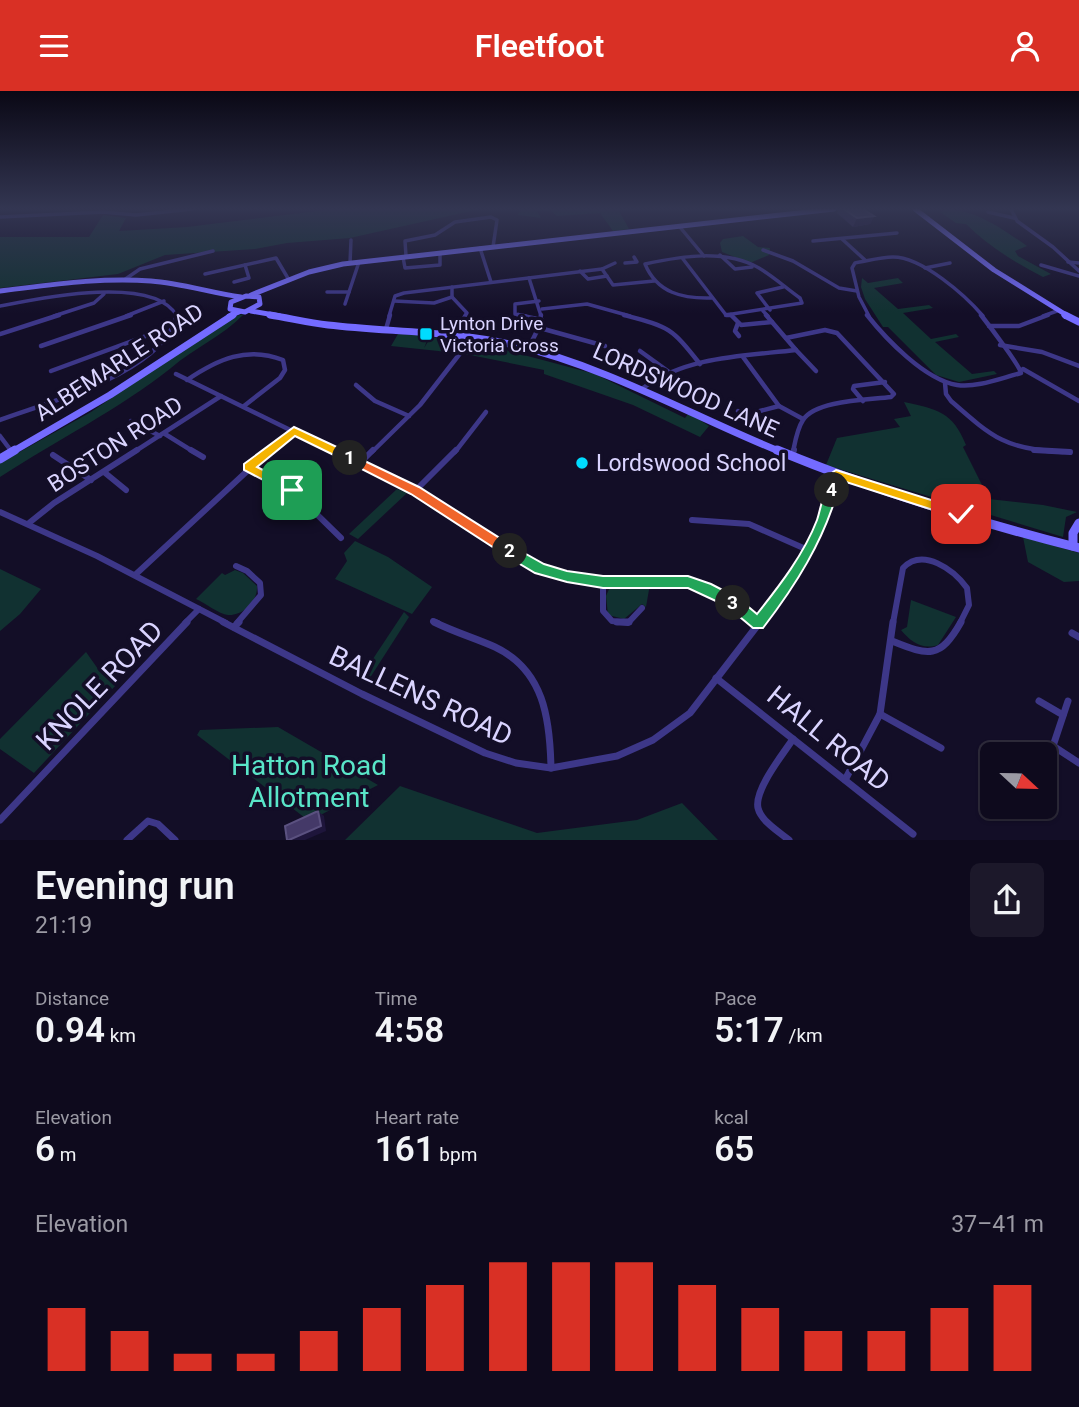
<!DOCTYPE html>
<meta charset="utf-8">
<style>
body{margin:0;font-family:Roboto,sans-serif;background:#1c182a;color:#f1f3f6;height:100vh;display:flex;flex-direction:column;font-size:26px;white-space:nowrap}
*{box-sizing:border-box;margin:0}
p{font-size:23px;color:#9b9aa4}
.icon{flex:none;width:38px;height:38px;fill:none;stroke:currentColor;stroke-width:2;stroke-linecap:round;stroke-linejoin:round}
.map{position:relative;height:749px;overflow:hidden}
.panel{display:flex;flex-direction:column;background:#0e0a1d;flex:1}
.panel>*{flex:none}
.needle{width:46px;rotate:112deg}
.tools{position:absolute;left:980px;top:651px;display:grid;gap:14px}
.tools a{display:grid;place-items:center;width:77px;height:77px;border-radius:10px;background:#0e0a1d;box-shadow:0 2px 5px #0004,0 0 0 2px #2e2b3b;font-size:35px}
.pin{position:absolute;display:grid;place-items:center;width:60px;height:60px;color:#fff;margin:-30px;border-radius:14px;box-shadow:0 4px 10px #0006}
.km{position:absolute;width:35px;height:35px;margin:-18px;border-radius:50%;background:#222;color:#fff;font-size:19px;line-height:35px;text-align:center}
.round{display:grid;place-items:center;flex:none;width:74px;height:74px;border-radius:10px;background:#1c182a}
.summary{display:flex;align-items:center;justify-content:space-between;height:119px;padding:0 35px}
h1{font-size:38px;font-weight:600;line-height:52px}
.figures{display:grid;grid-template-columns:repeat(3,1fr);gap:10px;height:119px;padding:7px 35px}
.figures div{display:grid;align-content:center}
.figures b{font-size:35px;font-weight:600}
.figures small{font-size:19px;font-weight:400}
.figures p{font-size:19px}
.chart{height:196px;padding:14px 35px}
.chart p{display:flex;justify-content:space-between}
.chart svg{width:100%;height:126px;margin-top:7px;stroke:#d93025;stroke-width:6}
header{display:flex;justify-content:space-between;align-items:center;height:91px;padding:0 35px;background:#d93025;color:#fff;font-size:32px;font-weight:600}
.map>svg:first-child{display:block}
.green{fill:#113131}
.lines{fill:none;stroke-linecap:round;stroke-linejoin:round}
.street-far3{stroke:#3d3788;stroke-width:3.5}
.street-far2{stroke:#3d3788;stroke-width:4.5}
.street-far1{stroke:#3d3788;stroke-width:6}
.street{stroke:#3d3788;stroke-width:7}
.secondary-far2{stroke:#746bff;stroke-width:5}
.secondary-far1{stroke:#746bff;stroke-width:7}
.secondary{stroke:#746bff;stroke-width:9}
.wall{fill:#322656}
.shaded-wall{fill:#1e153b}
.building{fill:#443968;stroke:#5b5180;stroke-width:2}
.split-1{fill:#f5b400;stroke:#fff;stroke-width:2}
.split-2{fill:#f0652b;stroke:#fff;stroke-width:2}
.split-3{fill:#22a559;stroke:#fff;stroke-width:2}
.split-4{fill:#22a559;stroke:#fff;stroke-width:2}
.split-5{fill:#f5b400;stroke:#fff;stroke-width:2}
.poi-dot{fill:#00dcff;stroke:#130e27;stroke-width:2.5}
.labels{text-anchor:middle;stroke-width:7;stroke-linejoin:round;paint-order:stroke}
.far-poi-label{font-size:19px;fill:#dad4ff;stroke:#130e27;text-anchor:start}
.street-label{font-size:23px;fill:#dad4ff;stroke:#130e27}
.poi-label{font-size:23px;fill:#dad4ff;stroke:#130e27;text-anchor:start}
.near-street-label{font-size:28px;fill:#dad4ff;stroke:#130e27}
.near-park-label{font-size:28px;fill:#59e5c8;stroke:#130e27}
</style>
<header><svg class="icon" aria-label="menu" viewBox="0 0 24 24"><path d="M4 6h16M4 12h16M4 18h16"/></svg>Fleetfoot<svg class="icon" aria-label="person" viewBox="0 0 24 24"><circle cx="12" cy="8" r="4"/><path d="M4 21q1-7 8-7t8 7"/></svg></header>
<div class="map">
<svg width="1079" height="749" viewBox="0 0 1079 749">
<rect width="100%" height="100%" fill="#130e27"/>
<g class="green">
<path d="M332,118H480L350,147L287,152L255,158L165,164L118,183L0,197V146H89L103,124L126,127L119,140L187,136Z"/>
<path d="M521,118H641L619,120L629,138L613,140L600,122L557,125L551,120H537L541,127L518,124Z"/>
<path d="M946,118C975,118 1004,139 1027,155L1015,160L1018,165L1051,183L1043,186C1016,172 988,155 966,133L956,132L940,121Z"/>
<path d="M743,145L758,156L770,157L769,164L750,172L722,161L720,152L723,148Z"/>
<path d="M862,187L868,192L898,187L903,192L874,197L898,218L929,214L933,217L903,222L931,248L956,243L959,246L935,251L972,283L994,280L997,283L959,291L936,284L888,236H883L865,208L861,196Z"/>
<path d="M244,223C223,245 194,257 171,277C118,319 57,349 0,386V372L91,321L228,227Z"/>
<path d="M398,243L429,245L424,257L431,246L459,249L463,253L457,262L391,255Z"/>
<path d="M483,253L595,283L685,327L689,322L709,335L700,346L633,314L544,283V279L465,263L470,256Z"/>
<path d="M904,311C937,318 953,321 966,354L963,356L989,408L1043,414L1077,421L1066,426L1063,446L826,374L837,347L900,336L894,328L911,325Z"/>
<path d="M397,398L407,402L358,448L349,443Z"/>
<path d="M1023,446L1079,462V490L1064,491L1028,471Z"/>
<path d="M355,450L388,466L432,496L412,523L335,488L347,470L344,462Z"/>
<path d="M0,478L41,498L20,523L0,540Z"/>
<path d="M235,479L243,482L257,495C258,510 243,525 228,524C219,523 205,512 196,508L222,482L225,484Z"/>
<path d="M650,493L646,516L642,513L624,528L608,524L606,505L610,496Z"/>
<path d="M911,509L956,526L938,554C922,559 911,551 901,539L907,536Z"/>
<path d="M404,521L409,526L366,593L359,589Z"/>
<path d="M86,561L98,578L116,594L34,682L0,658V648Z"/>
<path d="M278,636L378,694L309,730L197,644L200,639Z"/>
<path d="M400,695L537,742L637,729L682,712L718,749H345Z"/>
</g>
<g class="lines">
<g class="street-far3">
<path d="M1011,118L1017,130L1053,156L1079,180"/>
<path d="M988,121L1014,127"/>
<path d="M0,126L103,121L136,124L192,118"/>
<path d="M679,135L704,165"/>
<path d="M842,148L865,169"/>
<path d="M813,150L897,142"/>
<path d="M480,157L491,191"/>
<path d="M763,159L793,170L839,197L857,200"/>
<path d="M720,164L735,178L752,176"/>
<path d="M406,165L405,150L435,144L455,131L491,126L497,129L493,156"/>
<path d="M403,166L405,177L440,174V162"/>
<path d="M683,168L726,224L802,212L800,207C786,197 774,186 759,177C725,158 682,165 645,173C657,202 683,208 712,207"/>
<path d="M1068,171L1079,172"/>
<path d="M350,172L351,149"/>
<path d="M625,172L637,171L634,166"/>
<path d="M1041,174L1079,185"/>
<path d="M925,177L950,172"/>
<path d="M602,178L615,172"/>
<path d="M580,180L588,188L607,185"/>
<path d="M205,183L276,167L289,189"/>
<path d="M529,187L541,225"/>
<path d="M124,189L140,178L213,160"/>
<path d="M234,191L249,187L245,174"/>
<path d="M327,201H349"/>
<path d="M452,206L467,222L465,225"/>
<path d="M394,210L434,212L452,206V196"/>
<path d="M345,213L359,171"/>
<path d="M0,215C40,207 154,183 177,225"/>
<path d="M542,218L587,213L630,225"/>
<path d="M770,219L757,202L783,196"/>
<path d="M763,220L768,225"/>
<path d="M54,225L94,212L104,203"/>
<path d="M126,225L164,210"/>
<path d="M389,225L395,205L404,202L602,178L613,194L654,190"/>
<path d="M526,225L515,223V213L539,210"/>
<path d="M869,225L859,206L852,177L855,172C867,170 881,166 893,166C922,166 965,204 983,225"/>
<path d="M1043,225L1057,220"/>
</g>
<g class="street-far2">
<path d="M518,224L542,229"/>
<path d="M624,224C669,236 671,236 700,273"/>
<path d="M726,224H730"/>
<path d="M731,224L741,234L772,231"/>
<path d="M867,224C886,248 925,289 957,294C977,297 1001,287 1021,282C1020,275 988,233 981,224"/>
<path d="M738,232L735,240L739,245"/>
<path d="M459,235L466,224"/>
<path d="M989,235H1019L1048,224"/>
<path d="M540,237L605,255"/>
<path d="M386,238L390,224"/>
<path d="M0,243L59,224"/>
<path d="M786,247L825,239L837,242L894,303L891,306C869,309 816,309 803,329C797,338 795,351 793,361"/>
<path d="M1000,254L1042,261L1079,275"/>
<path d="M41,255L131,224"/>
<path d="M528,258L538,238L541,224"/>
<path d="M796,259L816,280"/>
<path d="M640,260L669,281"/>
<path d="M743,266L779,315L803,328"/>
<path d="M1023,278L1079,310"/>
<path d="M51,280L154,242H172"/>
<path d="M176,283L335,361"/>
<path d="M187,289C218,268 247,255 283,269L285,279L280,287L244,315"/>
<path d="M945,292L946,303L951,310C992,346 1006,359 1063,361"/>
<path d="M356,294L375,310L409,325"/>
<path d="M643,297C687,265 744,265 796,259L766,224"/>
<path d="M863,310L853,298L854,295L885,291"/>
<path d="M738,320L754,326L760,320L779,315"/>
<path d="M0,329C51,310 163,282 177,224"/>
<path d="M131,330L160,345"/>
<path d="M165,343L194,361"/>
<path d="M0,345L12,361"/>
<path d="M134,361L221,305"/>
<path d="M268,361L294,340"/>
<path d="M372,361L420,314L472,247"/>
<path d="M455,361L486,321"/>
</g>
<g class="street-far1">
<path d="M191,359L203,366"/>
<path d="M331,359L415,400L540,478L603,491H688L706,497L734,513L758,532"/>
<path d="M1034,359L1070,361"/>
<path d="M53,364L91,389"/>
<path d="M792,366L794,359"/>
<path d="M360,372L373,359"/>
<path d="M248,377L292,399L341,447"/>
<path d="M104,381L126,399"/>
<path d="M415,400L456,359"/>
<path d="M0,421L97,465L226,532"/>
<path d="M692,429L749,433L808,459"/>
<path d="M29,432L54,412L137,359"/>
<path d="M236,475L247,480L260,492L261,504L237,532"/>
<path d="M135,484L270,359"/>
<path d="M603,491V520L612,530L628,532L642,517"/>
<path d="M433,530L438,532"/>
<path d="M185,532L199,518"/>
<path d="M758,532L787,495L823,431L836,383"/>
<path d="M893,532L903,477C923,456 954,479 967,497L969,514L960,532"/>
</g>
<g class="street">
<path d="M223,531L362,603L485,662L516,672L551,677L617,665L653,649L690,622L760,531"/>
<path d="M434,531C454,541 475,547 495,556C544,579 550,628 551,677"/>
<path d="M617,531H629"/>
<path d="M234,536L239,531"/>
<path d="M1072,542L1079,546"/>
<path d="M892,550C929,565 940,568 961,531"/>
<path d="M716,587L913,743"/>
<path d="M1039,610L1063,624"/>
<path d="M1068,610L1053,655L1079,672"/>
<path d="M880,623L941,657"/>
<path d="M845,689L880,623L893,531"/>
<path d="M0,729L187,531"/>
<path d="M127,749L148,730L158,733L175,749"/>
<path d="M789,749C779,741 761,730 758,717C754,699 783,663 793,648"/>
</g>
<g class="secondary-far2">
<path d="M915,118L994,179L1068,225"/>
<path d="M0,200C50,194 100,186 151,190C181,192 211,202 241,206"/>
<path d="M251,204L309,181L343,173L834,118"/>
<path d="M246,205L259,206L260,213L245,221L230,218L231,211Z"/>
<path d="M251,220L280,225"/>
<path d="M229,225L239,221"/>
</g>
<g class="secondary-far1">
<path d="M270,224C289,227 309,232 328,234C390,241 453,240 514,254C608,276 692,325 781,361"/>
<path d="M1065,224L1079,231"/>
<path d="M12,361L110,304L233,224"/>
</g>
<g class="secondary">
<path d="M777,359C874,399 977,431 1079,457"/>
<path d="M0,368L15,359"/>
<path d="M1073,455V442L1079,432"/>
</g>
</g>
<path class="wall" d="M839,118H863L874,125L870,133L853,136L837,122Z"/>
<g class="shaded-wall">
<path d="M874,125L870,133L853,136L857,127Z"/>
<path d="M318,720L324,725L326,740L305,749H289Z"/>
</g>
<g class="building">
<path d="M844,118H863L874,125L857,127Z"/>
<path d="M318,720L321,735L289,749H287L285,735Z"/>
</g>
<linearGradient id="sky" x2="0" y2="1"><stop stop-color="#0a0815"/><stop offset="0.53" stop-color="#333652"/><stop offset="1" stop-color="#333652" stop-opacity="0"/></linearGradient>
<rect width="1079" height="222" fill="url(#sky)"/>
<path class="split-1" d="M294,336L354,364L356,367L350,371L346,370L295,345L257,376L296,396L298,399L292,404L244,379V373Z"/>
<path class="split-2" d="M350,363L419,396L514,456V464H505L411,403L346,370L345,367Z"/>
<path class="split-3" d="M510,454L544,473L567,480L603,485H688L711,493L738,507L740,512L733,518L688,497H603L567,491L535,482L505,464L503,460Z"/>
<path class="split-4" d="M832,395L838,399C823,451 796,494 763,537H753L728,516V507H738L757,523C780,494 804,463 817,429C821,418 822,400 832,395Z"/>
<path class="split-5" d="M836,379L966,420L968,423L961,428L840,389L836,403H828L826,399L830,383Z"/>
<g class="poi-dot">
<rect x="419" y="236" width="14" height="14" rx="3.5"/>
<circle cx="582" cy="372" r="7"/>
</g>
<g class="labels">
<g class="far-poi-label">
<text x="440" y="239">Lynton Drive<tspan x="440" dy="22">Victoria Cross</tspan></text>
</g>
<g class="street-label">
<text transform="translate(119 271) rotate(-33)" y="8">ALBEMARLE ROAD</text>
<text transform="translate(686 299) rotate(24)" y="8">LORDSWOOD LANE</text>
<text transform="translate(115 353) rotate(-33)" y="8">BOSTON ROAD</text>
</g>
<g class="poi-label">
<text x="596" y="380">Lordswood School</text>
</g>
<g class="near-street-label">
<text transform="translate(99 594) rotate(-46)" y="10">KNOLE ROAD</text>
<text transform="translate(421 604) rotate(25)" y="10">BALLENS ROAD</text>
<text transform="translate(829 647) rotate(39)" y="10">HALL ROAD</text>
</g>
<g class="near-park-label">
<text x="309" y="684">Hatton Road<tspan x="309" dy="32">Allotment</tspan></text>
</g>
</g>
</svg>
<div class="tools">
<a><svg class="needle" viewBox="-14 -14 28 28"><path d="M0-13l5 13h-10z" fill="#e53935"/><path d="M0 13l5-13h-10z" fill="#9b9aa4"/></svg></a>
</div>
<div class="pin" style="left:292px;top:399px;background:#1e9e55"><svg class="icon" aria-label="arrive" viewBox="0 0 24 24"><path d="M6 21V4h12l-3 4 3 4H6"/></svg></div>
<div class="pin" style="left:961px;top:423px;background:#d93025"><svg class="icon" aria-label="check" viewBox="0 0 24 24"><path d="M5 12l5 5 9-10"/></svg></div>
<b class="km" style="left:350px;top:367px">1</b>
<b class="km" style="left:510px;top:460px">2</b>
<b class="km" style="left:733px;top:512px">3</b>
<b class="km" style="left:832px;top:399px">4</b>
</div>
<section class="panel">
<div class="summary"><div><h1>Evening run</h1><p>21:19</p></div><a class="round"><svg class="icon" aria-label="share" viewBox="0 0 24 24"><path d="M12 15V3M7 8l5-5 5 5M5 13v7h14v-7"/></svg></a></div>
<div class="figures">
<div><p>Distance</p><b>0.94<small> km</small></b></div>
<div><p>Time</p><b>4:58</b></div>
<div><p>Pace</p><b>5:17<small> /km</small></b></div>
</div>
<div class="figures">
<div><p>Elevation</p><b>6<small> m</small></b></div>
<div><p>Heart rate</p><b>161<small> bpm</small></b></div>
<div><p>kcal</p><b>65</b></div>
</div>
<div class="chart"><p><span>Elevation</span>37–41 m</p>
<svg viewBox="0 0 160 44" preserveAspectRatio="none"><path d="M5 44V22M15 44V30M25 44V38M35 44V38M45 44V30M55 44V22M65 44V14M75 44V6M85 44V6M95 44V6M105 44V14M115 44V22M125 44V30M135 44V30M145 44V22M155 44V14"/></svg>
</div>
</section>
